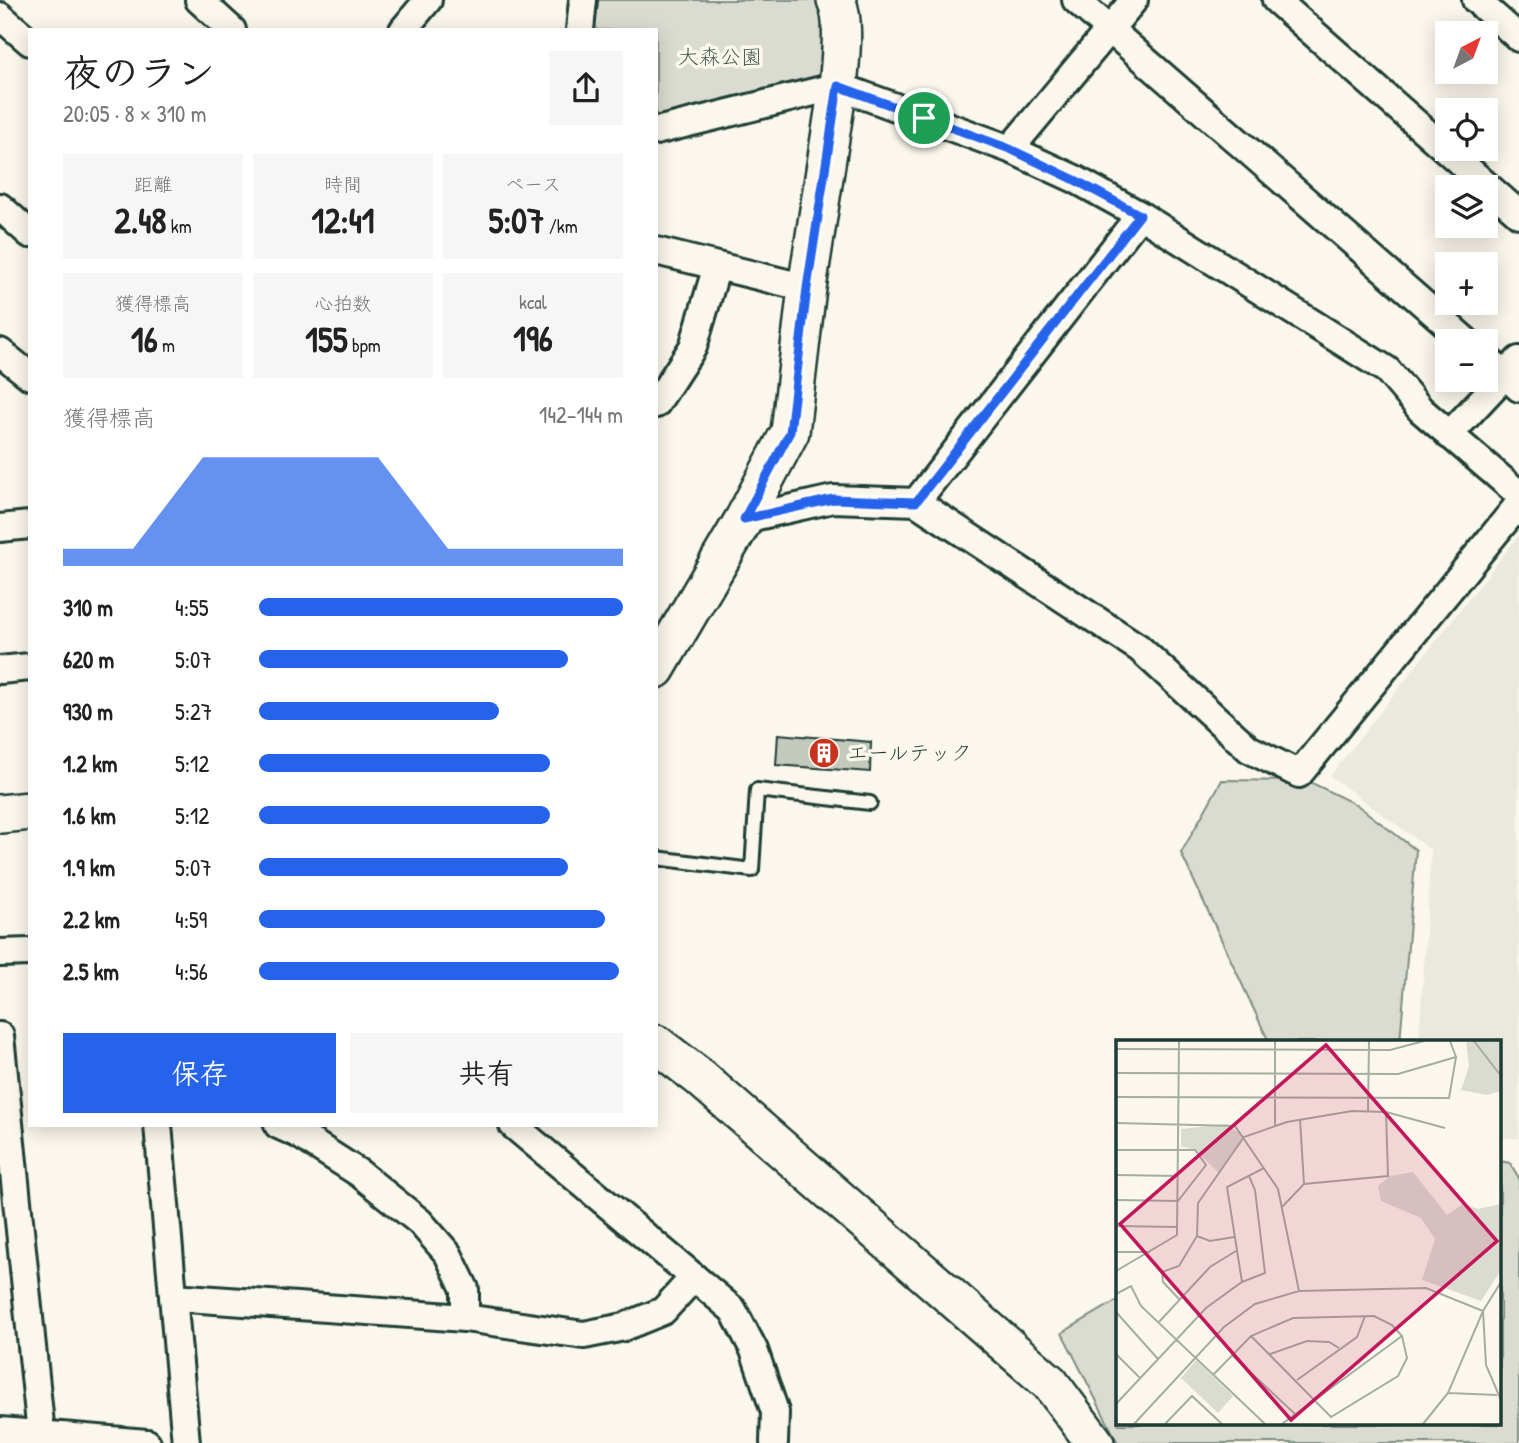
<!DOCTYPE html>
<html lang="ja">
<meta charset="utf-8">
<style>
body{margin:0;font-family:"Patrick Hand","Klee One",sans-serif;background:#f6f6f6;color:#222;height:100vh;display:flex;flex-direction:column;font-size:26px;white-space:nowrap}
*{box-sizing:border-box;margin:0}
p{font-size:23px;color:#767676}
.icon{flex:none;width:38px;height:38px;fill:none;stroke:currentColor;stroke-width:2;stroke-linecap:round;stroke-linejoin:round}
.map{position:relative;flex:1;overflow:hidden}
.drawer{position:absolute;left:28px;top:28px;width:630px;height:1099px;display:flex;flex-direction:column;background:#fff;border-radius:0px;box-shadow:0 4px 18px #0003}
.drawer>*{flex:none}
.needle{width:46px;rotate:41deg}
.tools{position:absolute;left:1435px;top:21px;display:grid;gap:14px}
.tools a{display:grid;place-items:center;width:63px;height:63px;border-radius:0px;background:#fff;box-shadow:0 4px 18px #0003;font-size:35px}
.pin{position:absolute;display:grid;place-items:center;width:60px;height:60px;color:#fff;margin:-30px;border:4px solid #fff;border-radius:50%;box-shadow:0 2px 7px #0007}
.round{display:grid;place-items:center;flex:none;width:74px;height:74px;border-radius:0px;background:#f6f6f6}
.headline{display:flex;align-items:center;justify-content:space-between;height:119px;padding:0 35px}
h1{font-size:38px;font-weight:700;line-height:52px}
.stats{display:grid;grid-template-columns:repeat(3,1fr);gap:10px;height:119px;padding:7px 35px}
.stats div{display:grid;align-content:center;border-radius:0px;background:#f6f6f6;text-align:center}
.stats b{font-size:35px;font-weight:700}
.stats small{font-size:19px;font-weight:400}
.stats p{font-size:19px}
.chart{height:196px;padding:14px 35px}
.chart p{display:flex;justify-content:space-between}
.chart svg{width:100%;height:126px;margin-top:7px;fill:#2563eb;opacity:.7}
.button{display:flex;gap:14px;margin-top:auto;padding:14px 35px}
.button a{flex:1;height:80px;border-radius:0px;background:#2563eb;color:#fff;font-size:28px;font-weight:700;line-height:80px;text-align:center}
.button a+a{background:#f6f6f6;color:#222}
ul{padding:0 35px;list-style:none;font-size:23px}
li{display:grid;grid-template-columns:112px 84px 1fr;align-items:center;height:52px}
li i{height:18px;border-radius:9px;background:#2563eb}
.map>svg:first-child{display:block}
.built{fill:#eae9de}
.green{fill:#dbdcd1;stroke:#7d8c82;stroke-width:2}
.building{fill:#c4c9be;stroke:#1f3d34;stroke-width:2}
.lines{fill:none;stroke-linecap:round;stroke-linejoin:round}
.lane-casing{stroke:#1f3d34;stroke-width:18}
.street-casing{stroke:#1f3d34;stroke-width:32}
.secondary-casing{stroke:#1f3d34;stroke-width:42}
.lane{stroke:#fbf7ec;stroke-width:12}
.street{stroke:#fbf7ec;stroke-width:26}
.secondary{stroke:#fbf7ec;stroke-width:37}
.route-casing{stroke:#fff;stroke-width:14}
.route{stroke:#2563eb;stroke-width:9}
.labels{text-anchor:middle;stroke-width:7;stroke-linejoin:round;paint-order:stroke}
.park-label{font-size:21px;fill:#455d53;stroke:#fbf7ec}
.poi-label{font-size:21px;fill:#1f3d34;stroke:#fbf7ec;text-anchor:start}
.inset-road{fill:none;stroke:#a3ada2;stroke-width:2}
.view{fill:#c2185b;fill-opacity:0.15;stroke:#c2185b;stroke-width:3.5}
.inset-edge{fill:none;stroke:#1f3d34;stroke-width:3.5}
</style>
<div class="map">
<svg width="1519" height="1443" viewBox="0 0 1519 1443">
<rect width="100%" height="100%" fill="#fbf7ec"/>
<filter id="ink" filterUnits="userSpaceOnUse"><feTurbulence type="fractalNoise" baseFrequency=".0143" numOctaves="2"/><feDisplacementMap in="SourceGraphic" scale="14" xChannelSelector="R" yChannelSelector="G"/><feConvolveMatrix kernelMatrix="1 2 1 2 8 2 1 2 1" color-interpolation-filters="sRGB"/></filter>
<g filter="url(#ink)">
<path class="built" d="M1519,535V1138H1500V1042H1419L1431,850L1330,776Z"/>
<g class="green">
<path d="M589,0H834L838,86L656,131V30H591Z"/>
<path d="M1222,780L1308,781L1357,805L1416,850L1400,1042H1269L1181,853Z"/>
<path d="M1500,1161L1510,1163L1519,1178V1443H1118L1062,1333L1118,1300V1424H1500Z"/>
</g>
<path class="building" d="M778,734L871,742L870,772L776,765Z"/>
<g class="lines">
<g class="lane-casing">
<path id="lane" d="M656,858L752,870L757,790L870,803"/>
</g>
<g class="street-casing">
<g id="street">
<path d="M199,0L232,30"/>
<path d="M1076,0L1466,341"/>
<path d="M1276,0L1519,214"/>
<path d="M1476,0L1519,38"/>
<path d="M0,16L30,42"/>
<path d="M403,30L428,0"/>
<path d="M580,30L583,0"/>
<path d="M656,131L838,86L1010,149L1075,179L1140,215L1387,370L1421,410L1519,494"/>
<path d="M1010,149L1134,0"/>
<path d="M0,207L30,234"/>
<path d="M656,251L807,288"/>
<path d="M0,352L30,376"/>
<path d="M1486,358L1519,388"/>
<path d="M656,404L693,347L717,266"/>
<path d="M1449,435L1519,360"/>
<path d="M916,502L1140,215"/>
<path d="M744,519L833,499L916,502L1139,648L1249,749L1299,774L1519,504"/>
<path d="M0,528L30,525"/>
<path d="M0,670L30,667"/>
<path d="M0,953L30,952"/>
<path d="M0,1036L41,1434"/>
<path d="M158,1125L186,1443"/>
<path d="M278,1125L300,1135L359,1173L420,1222L448,1254L465,1289V1318"/>
<path d="M513,1125L733,1310L754,1350L775,1412L774,1443"/>
<path d="M173,1297L465,1318L584,1335L624,1327L663,1311L694,1277"/>
<path d="M0,1431L147,1443"/>
</g>
</g>
<g class="secondary-casing">
<g id="secondary">
<path d="M656,669L744,519L790,432L807,288L838,86C840,64 846,20 836,0"/>
<path d="M0,814L30,811"/>
<path d="M656,1044L698,1076L1050,1383L1095,1443"/>
</g>
</g>
<use href="#lane" class="lane"/>
<use href="#street" class="street"/>
<use href="#secondary" class="secondary"/>
</g>
</g>
<g class="lines" filter="url(#ink)">
<g class="route-casing">
<path id="route" d="M838,86L1010,149L1075,180L1140,215L916,502L833,499L744,519L790,432L807,288Z"/>
</g>
<use href="#route" class="route"/>
</g>
<defs>
<g id="building-disc" transform="scale(1.575)"><circle r="9.5" fill="#c8321e" stroke="#fbf7ec"/><path d="M-4-6H4V6H1V3H-1V6H-4ZM-2.5-4.3h1.7v1.8h-1.7ZM.8-4.3h1.7v1.8H.8ZM-2.5-1h1.7V.8h-1.7ZM.8-1h1.7V.8H.8Z" fill="#fff"/></g>
</defs>
<g fill-rule="evenodd">
<use href="#building-disc" x="824" y="753"/>
</g>
<g class="labels">
<g class="park-label">
<text x="720" y="64">大森公園</text>
</g>
<g class="poi-label">
<text x="847" y="760">エールテック</text>
</g>
</g>
<g transform="translate(1116 1040)">
<rect width="385" height="385" fill="#fbf7ec"/>
<path d="M350,1H385V51L371,55L345,50L353,26ZM111,84L128,97L103,133L79,110L65,106V89ZM297,132L331,175L347,164L362,169L385,164V230L365,261L306,240L319,199L305,178L265,161L262,146L274,136ZM80,320L117,356L102,373L65,338Z" fill="#dbdcd1"/>
<path class="inset-road" d="M358,1L385,36M0,9L274,10L308,1M0,33L282,34L340,17M0,57L333,58L340,17L334,1M252,72L253,1M184,79L188,144M0,83L119,86L162,149L183,251M159,85V1M0,110H79L90,125L62,161L0,160M0,135L62,136M166,167L188,144L272,136L270,72M0,186L62,187M81,196L94,201L118,197M0,212H34M0,231L61,195L63,1M126,242L111,147L148,128M0,254L15,246L25,266L149,384M63,259L47,242L46,232L63,226L81,196L82,163L128,97L171,82L236,71L270,72L329,88M0,272L42,319M42,283L94,227L120,211M0,314L24,338M154,314L191,301L213,302L223,308M116,315L179,374M97,335L135,296L177,278L258,276L276,285L286,296L291,318L282,336L215,377L135,296M181,340L241,297L249,276M332,353L381,355M0,364L90,268L126,242L149,233L139,150L133,136M18,384L108,287L139,264L183,251L310,248L367,271L370,325L385,360M49,384L76,356L106,384M166,384L286,296M307,384L332,353L367,271L385,242"/>
<path class="view" d="M210,5L381,201L175,380L4,184Z"/>
<rect width="385" height="385" class="inset-edge"/>
</g>
</svg>
<div class="tools">
<a><svg class="needle" viewBox="-14 -14 28 28"><path d="M0-13l5 13h-10z" fill="#e53935"/><path d="M0 13l5-13h-10z" fill="#767676"/></svg></a>
<a><svg class="icon" aria-label="locate" viewBox="0 0 24 24"><circle cx="12" cy="12" r="6"/><path d="M12 2v4M12 18v4M2 12h4M18 12h4"/></svg></a>
<a><svg class="icon" aria-label="layers" viewBox="0 0 24 24"><path d="M12 4l9 5-9 5-9-5zM3 14l9 5 9-5"/></svg></a>
<a>+</a>
<a>−</a>
</div>
<div class="pin" style="left:924px;top:118px;background:#1e9e55"><svg class="icon" aria-label="arrive" viewBox="0 0 24 24"><path d="M6 21V4h12l-3 4 3 4H6"/></svg></div>
<section class="drawer">
<div class="headline"><div><h1>夜のラン</h1><p>20:05 · 8 × 310 m</p></div><a class="round"><svg class="icon" aria-label="share" viewBox="0 0 24 24"><path d="M12 15V3M7 8l5-5 5 5M5 13v7h14v-7"/></svg></a></div>
<div class="stats">
<div><p>距離</p><b>2.48<small> km</small></b></div>
<div><p>時間</p><b>12:41</b></div>
<div><p>ペース</p><b>5:07<small> /km</small></b></div>
</div>
<div class="stats">
<div><p>獲得標高</p><b>16<small> m</small></b></div>
<div><p>心拍数</p><b>155<small> bpm</small></b></div>
<div><p>kcal</p><b>196</b></div>
</div>
<div class="chart"><p><span>獲得標高</span>142–144 m</p>
<svg viewBox="0 0 160 44" preserveAspectRatio="none"><path d="M0 44V38L10 38L20 38L30 22L40 6L50 6L60 6L70 6L80 6L90 6L100 22L110 38L120 38L130 38L140 38L150 38L160 38V44z"/></svg>
</div>
<ul>
<li><b>310 m</b>4:55<i style="width:100%"></i></li>
<li><b>620 m</b>5:07<i style="width:85%"></i></li>
<li><b>930 m</b>5:27<i style="width:66%"></i></li>
<li><b>1.2 km</b>5:12<i style="width:80%"></i></li>
<li><b>1.6 km</b>5:12<i style="width:80%"></i></li>
<li><b>1.9 km</b>5:07<i style="width:85%"></i></li>
<li><b>2.2 km</b>4:59<i style="width:95%"></i></li>
<li><b>2.5 km</b>4:56<i style="width:99%"></i></li>
</ul>
<div class="button"><a>保存</a><a>共有</a></div>
</section>
</div>
